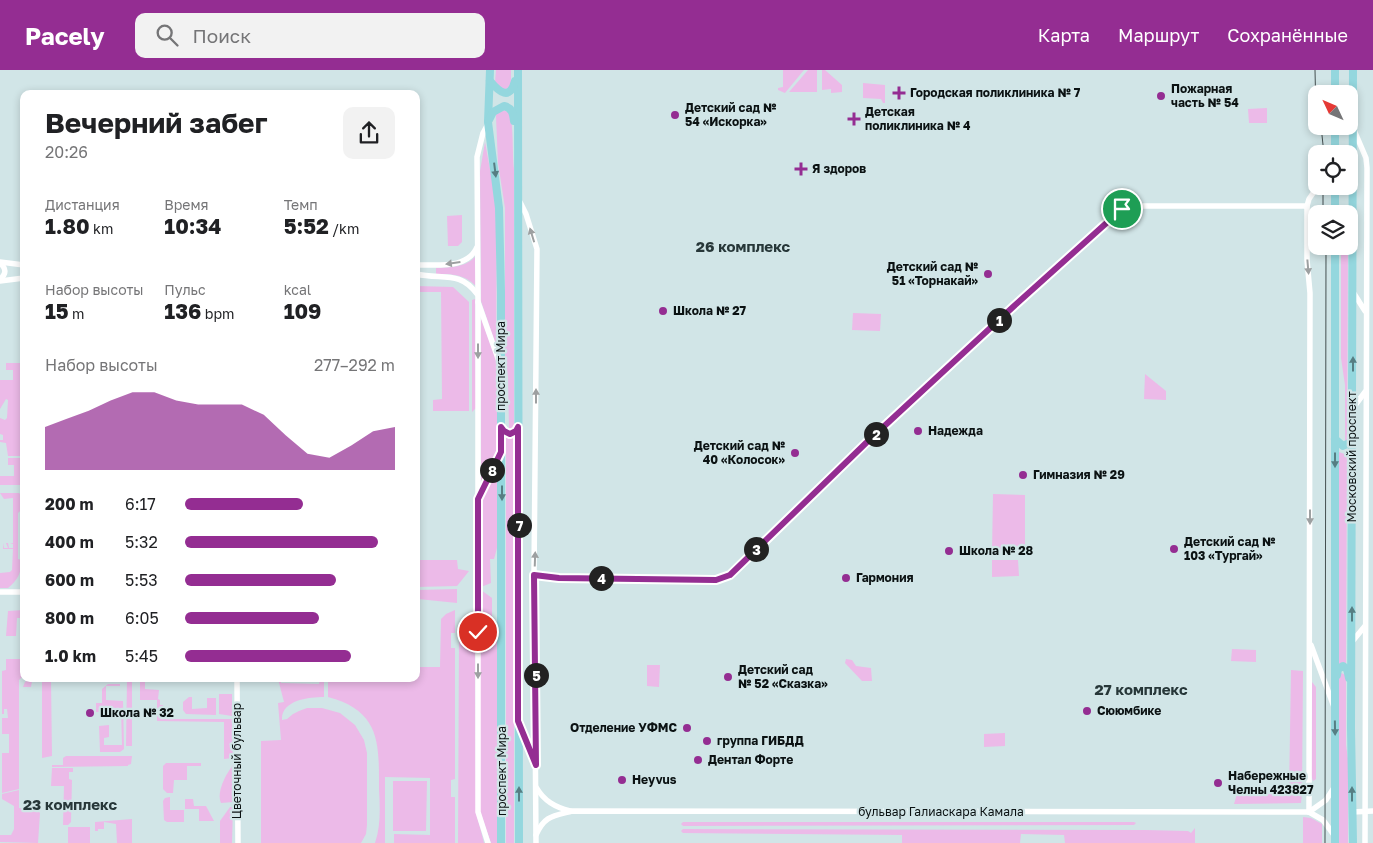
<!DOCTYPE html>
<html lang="ru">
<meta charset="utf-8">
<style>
body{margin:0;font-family:"Golos Text",sans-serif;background:#f2f2f2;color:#202124;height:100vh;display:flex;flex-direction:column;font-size:19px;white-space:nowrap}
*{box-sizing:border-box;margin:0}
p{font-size:16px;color:#757577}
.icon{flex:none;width:28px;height:28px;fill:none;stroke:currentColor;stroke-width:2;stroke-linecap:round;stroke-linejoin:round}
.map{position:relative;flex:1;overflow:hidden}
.sheet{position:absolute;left:20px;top:20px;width:400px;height:592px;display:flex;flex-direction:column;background:#fff;border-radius:10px;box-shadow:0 2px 8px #0003}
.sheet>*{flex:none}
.needle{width:32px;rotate:314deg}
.fabs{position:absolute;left:1308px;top:15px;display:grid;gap:10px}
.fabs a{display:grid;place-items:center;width:50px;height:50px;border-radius:10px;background:#fff;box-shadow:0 2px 8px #0003;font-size:25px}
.pin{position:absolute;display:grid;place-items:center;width:42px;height:42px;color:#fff;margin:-21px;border:2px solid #fff;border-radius:50%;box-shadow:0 1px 5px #0007}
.km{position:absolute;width:25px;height:25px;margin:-12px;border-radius:50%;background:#222;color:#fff;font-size:14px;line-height:25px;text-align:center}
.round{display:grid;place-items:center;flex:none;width:52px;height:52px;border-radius:10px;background:#f2f2f2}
.overview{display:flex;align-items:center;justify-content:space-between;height:85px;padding:0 25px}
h1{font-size:28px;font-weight:700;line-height:38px}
.metrics{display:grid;grid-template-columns:repeat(3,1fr);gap:8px;height:85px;padding:5px 25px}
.metrics div{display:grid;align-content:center}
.metrics b{font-size:21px;font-weight:700}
.metrics small{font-size:14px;font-weight:400}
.metrics p{font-size:14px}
.chart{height:140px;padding:10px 25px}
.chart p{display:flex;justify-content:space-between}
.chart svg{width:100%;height:90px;margin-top:5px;fill:#942d92;opacity:.7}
ul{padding:0 25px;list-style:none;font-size:16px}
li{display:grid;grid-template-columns:80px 60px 1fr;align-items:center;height:38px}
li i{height:12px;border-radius:6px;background:#942d92}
header{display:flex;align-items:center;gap:30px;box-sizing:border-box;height:70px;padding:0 25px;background:#942d92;color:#fff}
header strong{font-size:24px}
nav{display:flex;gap:28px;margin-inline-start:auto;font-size:18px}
.search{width:350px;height:45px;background:#f2f2f2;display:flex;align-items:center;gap:12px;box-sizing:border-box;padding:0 18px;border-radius:10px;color:#757577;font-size:19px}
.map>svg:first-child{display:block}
.green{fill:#ecbae8}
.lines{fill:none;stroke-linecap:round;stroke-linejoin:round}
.minor{stroke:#fff;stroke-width:5.5}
.major{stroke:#94d7de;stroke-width:8}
.tram{stroke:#444f50;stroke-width:1}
.oneway{fill:#567e83}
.oneway2{fill:#9da0a1}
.route-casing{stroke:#fff;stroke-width:10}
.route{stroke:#942d92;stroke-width:6}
.poi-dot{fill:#942d92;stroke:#d1e5e7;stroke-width:2}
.labels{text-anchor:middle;stroke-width:4.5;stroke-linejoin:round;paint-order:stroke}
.poi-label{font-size:12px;font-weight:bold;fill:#0b1213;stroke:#d1e5e7;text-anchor:start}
.street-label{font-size:12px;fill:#0b1213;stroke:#d1e5e7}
.quarter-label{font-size:15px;font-weight:bold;fill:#273739;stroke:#d1e5e7}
</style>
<header>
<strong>Pacely</strong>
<div class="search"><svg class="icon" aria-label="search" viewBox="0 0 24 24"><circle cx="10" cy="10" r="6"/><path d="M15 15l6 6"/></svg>Поиск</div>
<nav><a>Карта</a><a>Маршрут</a><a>Сохранённые</a></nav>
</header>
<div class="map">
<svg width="1373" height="773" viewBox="0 0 1373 773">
<rect width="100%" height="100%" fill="#d1e5e7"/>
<g class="green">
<path d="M496,0H511V13L509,17L504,20L495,12Z"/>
<path d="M783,0H804L785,23L778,20V18L783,17Z"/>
<path d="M808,0H817V22H789Z"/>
<path d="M822,0H825L842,15V22L831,23V19L822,20Z"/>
<path d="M863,13L885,15V33H883L881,29L863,28Z"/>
<path d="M1267,38V53H1249L1248,39Z"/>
<path d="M502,40L509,42C514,53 512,83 514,99V358L511,361L509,359L508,307L505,283V138L498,93L496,47V44Z"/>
<path d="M485,72L492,110L497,151L496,276L481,231L480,101Z"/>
<path d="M462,145V172L458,176H448L447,146Z"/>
<path d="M1341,176H1348L1347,372H1345V315L1341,288Z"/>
<path d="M476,186V216C464,204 452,204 436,204V198C451,197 465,198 476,186Z"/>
<path d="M416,216L453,217L469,232V341H433V330L442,329L441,222H416Z"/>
<path d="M475,229L476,338L472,342V230Z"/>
<path d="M853,243L881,244L880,261L852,260Z"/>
<path d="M481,248L497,292V386L483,412L481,410Z"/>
<path d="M6,293H24V306H20L21,386H8L6,373L0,372V370H3V365L0,364V348L5,350L7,348L8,330L6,329L0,339V310H13V300H6Z"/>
<path d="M1145,304L1166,321V330L1144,329Z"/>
<path d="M506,366L514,367V773H506Z"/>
<path d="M1339,382L1347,385L1346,595L1343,592L1338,595Z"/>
<path d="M8,388H20V415H0V406H14V395H8Z"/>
<path d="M497,398V478L494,489H490L491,513L481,517L480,429Z"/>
<path d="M0,423H19L21,425V440L18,443V489L22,490C21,503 18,510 8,518H0V503L10,502L12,500L13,479H3V473L4,478H8L6,473H8L9,478H13V474H10L13,473V428L4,429Z"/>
<path d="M993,424L1025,425V483H992Z"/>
<path d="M419,490H457L458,499L469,501L457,516L417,517Z"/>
<path d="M992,490H1018L1019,506L992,507Z"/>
<path d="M457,519V533L418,529L417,520Z"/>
<path d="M481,520L492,528V560H481Z"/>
<path d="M24,540V548H17L16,566H6L8,541Z"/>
<path d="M455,540V563H451V578H455V709L451,710V727H455V773H394V764L430,765V708L385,707V773H375C381,755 380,737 379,719C379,674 381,641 328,627V609H416V597H440L441,549L446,544Z"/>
<path d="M480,562H497V773H491L480,741Z"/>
<path d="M459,564H475L476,742L484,773H458Z"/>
<path d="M1232,579L1256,580V592L1231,591Z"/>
<path d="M6,589H24V605L19,610V719L2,723V683H9V664H2V648H8L7,639H4V644H2V601L6,600Z"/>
<path d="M846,589L852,590L856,596L871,598L872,611H862L845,593Z"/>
<path d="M647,595H660L659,617L647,616Z"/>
<path d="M1291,600L1303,601L1302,724L1301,733L1234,734L1237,724H1289Z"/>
<path d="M1341,603L1346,605V675L1348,689V773H1339L1338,606Z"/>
<path d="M30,609H51L52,686L42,688V611H32L31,617H23L25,612Z"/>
<path d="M125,609H132V676H126L127,610Z"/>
<path d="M140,609H145V619L159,620L158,629L160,630V635H163L164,649H232L233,688L224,689V652L157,651V630H140Z"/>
<path d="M278,609H281V613L319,614L320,609H324V627C309,627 281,630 282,650L287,649L293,644L299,641L307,638H322L340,643L355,655L364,670L367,683V755L366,764L361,773H261V671L281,670L278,633L284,632Z"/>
<path d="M1312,612L1316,617V709L1313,711L1311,705Z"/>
<path d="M108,614H120V616H106V630L123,631L124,679L120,682H100L99,656L109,655V667L104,668V675H122L121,638H109L108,642H96V633H102V619Z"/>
<path d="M219,624H232V646L219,644Z"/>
<path d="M189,627H192V639L207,638V628H216V645L186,644L183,640V632Z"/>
<path d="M1005,663V676L984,677V664Z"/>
<path d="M66,686H132L131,694L128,695V696L52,697V695H63V688Z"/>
<path d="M166,693H201V696H187V710H174L173,723H167L163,719V696Z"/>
<path d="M233,695V732L221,733C216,722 226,704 233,695Z"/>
<path d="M52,698H73V702H69V709L72,710L71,752L68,755H63L64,716H51Z"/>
<path d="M393,711H427L426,761H393Z"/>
<path d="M19,720V738L36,739L40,743L38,773L0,772V765H11L14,759V736L2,729V724Z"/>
<path d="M170,727V740H184V752H167L164,750L163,731L165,728Z"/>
<path d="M185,729H193L194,736H206L214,751H199V739H185Z"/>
<path d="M230,737H233L232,773H220V751Z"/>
<path d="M1303,747L1311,748L1322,754V773H1303Z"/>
<path d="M132,749V773H117L116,754L104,752V759H98V761H95V752Z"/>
<path d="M683,752H1134L1136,753L1134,755L683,756L681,754Z"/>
<rect x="68" y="757" width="22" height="16"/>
<path d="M1195,758V773H1065L1064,765L1021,764L1020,773H902V765L683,763L681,761L683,759L1145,760L1188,761L1191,763Z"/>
</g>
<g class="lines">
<g class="minor">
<path d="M488,54L483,63L477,87L478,224V232L500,294"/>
<path d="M1354,60L1366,88L1367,98L1365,773"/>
<path d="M520,132L526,144L537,179L534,505L536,773"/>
<path d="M0,192L24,195"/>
<path d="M416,195C436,194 467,200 477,177"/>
<path d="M416,204C442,210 460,200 477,224"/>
<path d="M0,209C7,204 6,198 0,193"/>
<path d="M0,211L24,208"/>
<path d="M1353,222L1365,241"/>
<path d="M478,232V742L488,773"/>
<path d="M1353,338L1365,322"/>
<path d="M479,427L500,384"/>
<path d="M534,505L559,508L716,510L723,509L729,505L866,373L1013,237L1122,139L1138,136H1307"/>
<path d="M0,522H24"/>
<path d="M1351,573L1365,556"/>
<path d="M1311,575L1334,637"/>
<path d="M237,609L238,773"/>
<path d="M520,655L534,691"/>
<path d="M536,717C544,731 555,737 570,741"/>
<path d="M1309,742L1310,223L1307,190V136L1309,129L1318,116"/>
<path d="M1309,742L1323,750L1334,765"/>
<path d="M1352,742L1373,741"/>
<path d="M536,765C544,746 553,746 572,741L1309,742L1326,730L1335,716"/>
</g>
<g class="major">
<path d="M490,0L488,52L499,138L501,222V773"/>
<path d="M518,0L519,773"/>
<path d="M1335,0V24"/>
<path d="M490,11C499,22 510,31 515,11"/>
<path d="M489,50L493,42L504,36C512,38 513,43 514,51"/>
<path d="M1335,84V56"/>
<path d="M1335,116V144"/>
<path d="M1335,369L1343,376L1351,372L1353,367"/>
<path d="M1337,605L1338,599L1343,596L1347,599L1349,608"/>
<path d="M1335,773V176"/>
<path d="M1353,773L1351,658L1353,0"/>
</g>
<g class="tram">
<path d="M1315,0L1316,43"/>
<path d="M1321,56L1324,84"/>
<path d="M1323,144V116"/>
<path d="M1325,773L1326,176"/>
</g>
</g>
<defs><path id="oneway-solid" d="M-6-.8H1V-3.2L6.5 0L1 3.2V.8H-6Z" transform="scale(1.25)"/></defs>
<g class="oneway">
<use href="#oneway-solid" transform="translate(495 100) rotate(83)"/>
<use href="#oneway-solid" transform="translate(1353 294) rotate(-90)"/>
<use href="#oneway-solid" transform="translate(1335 390) rotate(90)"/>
<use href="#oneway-solid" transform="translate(502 423) rotate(90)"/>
<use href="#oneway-solid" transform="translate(1352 544) rotate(-90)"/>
<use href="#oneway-solid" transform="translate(1335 658) rotate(89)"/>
<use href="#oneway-solid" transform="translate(519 724) rotate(-90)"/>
<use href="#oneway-solid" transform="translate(1352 724) rotate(-90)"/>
</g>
<g class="oneway2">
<use href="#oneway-solid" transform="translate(532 165) rotate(-107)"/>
<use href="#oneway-solid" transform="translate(453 193) rotate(172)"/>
<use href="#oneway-solid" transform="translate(1308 197) rotate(85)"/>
<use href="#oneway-solid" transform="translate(478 281) rotate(90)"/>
<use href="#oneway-solid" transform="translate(536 326) rotate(-90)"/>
<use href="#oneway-solid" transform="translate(1310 447) rotate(90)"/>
<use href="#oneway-solid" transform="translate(535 489) rotate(-88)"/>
<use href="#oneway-solid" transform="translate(478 601) rotate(90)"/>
</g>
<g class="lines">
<g class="route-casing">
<path id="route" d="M478,562V429L501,382V357L504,361L510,364L516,361L518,357V651L536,695L534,505L559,508L716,510L730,505L866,373L1013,237L1122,139"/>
</g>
<use href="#route" class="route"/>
</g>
<g class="poi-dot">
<path d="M896.5 15.5h5v5h5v5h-5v5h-5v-5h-5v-5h5z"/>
<circle cx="1161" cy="26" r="5"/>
<circle cx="675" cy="45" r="5"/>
<path d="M851.5 41.5h5v5h5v5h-5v5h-5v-5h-5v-5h5z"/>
<path d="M798.5 91.5h5v5h5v5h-5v5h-5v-5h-5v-5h5z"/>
<circle cx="988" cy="204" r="5"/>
<circle cx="663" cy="241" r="5"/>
<circle cx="918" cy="361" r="5"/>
<circle cx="795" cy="383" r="5"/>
<circle cx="1023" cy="405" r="5"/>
<circle cx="1174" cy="479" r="5"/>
<circle cx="949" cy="481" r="5"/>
<circle cx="846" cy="508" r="5"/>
<circle cx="728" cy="607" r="5"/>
<circle cx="1087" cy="641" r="5"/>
<circle cx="90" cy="643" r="5"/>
<circle cx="687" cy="658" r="5"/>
<circle cx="707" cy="671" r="5"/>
<circle cx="698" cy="690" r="5"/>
<circle cx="622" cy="710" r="5"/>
<circle cx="1218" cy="713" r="5"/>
</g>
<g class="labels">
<g class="poi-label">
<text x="1171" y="23">Пожарная<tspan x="1171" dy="14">часть № 54</tspan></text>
<text x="910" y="27">Городская поликлиника № 7</text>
<text x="685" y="42">Детский сад №<tspan x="685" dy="14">54 «Искорка»</tspan></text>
<text x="865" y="46">Детская<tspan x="865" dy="14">поликлиника № 4</tspan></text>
<text x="812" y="103">Я здоров</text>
<text x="978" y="201" text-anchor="end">Детский сад №<tspan x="978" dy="14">51 «Торнакай»</tspan></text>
<text x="673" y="245">Школа № 27</text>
<text x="928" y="365">Надежда</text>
<text x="785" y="380" text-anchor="end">Детский сад №<tspan x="785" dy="14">40 «Колосок»</tspan></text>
<text x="1033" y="409">Гимназия № 29</text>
<text x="1184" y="476">Детский сад №<tspan x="1184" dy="14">103 «Тургай»</tspan></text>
<text x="959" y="485">Школа № 28</text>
<text x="856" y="512">Гармония</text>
<text x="738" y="604">Детский сад<tspan x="738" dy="14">№ 52 «Сказка»</tspan></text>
<text x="1097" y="645">Сююмбике</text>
<text x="100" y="647">Школа № 32</text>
<text x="677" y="662" text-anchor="end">Отделение УФМС</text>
<text x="717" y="675">группа ГИБДД</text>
<text x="708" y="694">Дентал Форте</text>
<text x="1228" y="710">Набережные<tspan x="1228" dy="14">Челны 423827</tspan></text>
<text x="632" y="714">Heyvus</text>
</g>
<g class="street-label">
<text transform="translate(501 296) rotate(-90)" y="4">проспект Мира</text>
<text transform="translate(1352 387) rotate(-90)" y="4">Московский проспект</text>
<text transform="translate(237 691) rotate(-90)" y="4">Цветочный бульвар</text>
<text transform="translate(502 701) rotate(-90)" y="4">проспект Мира</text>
<text x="941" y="746">бульвар Галиаскара Камала</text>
</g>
<g class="quarter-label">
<text x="743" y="182">26 комплекс</text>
<text x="1141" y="625">27 комплекс</text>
<text x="70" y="740">23 комплекс</text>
</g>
</g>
</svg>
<div class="fabs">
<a><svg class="needle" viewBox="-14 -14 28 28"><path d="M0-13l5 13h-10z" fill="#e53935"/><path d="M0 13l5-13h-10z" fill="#757577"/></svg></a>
<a><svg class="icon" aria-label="locate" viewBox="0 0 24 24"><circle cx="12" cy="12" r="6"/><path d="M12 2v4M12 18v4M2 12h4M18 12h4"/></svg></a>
<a><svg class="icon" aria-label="layers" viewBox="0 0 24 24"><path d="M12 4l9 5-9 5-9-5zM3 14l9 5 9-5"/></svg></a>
</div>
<div class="pin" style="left:1122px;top:139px;background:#1e9e55"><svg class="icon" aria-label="arrive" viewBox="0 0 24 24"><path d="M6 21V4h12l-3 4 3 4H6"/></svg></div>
<div class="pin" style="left:478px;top:562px;background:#d93025"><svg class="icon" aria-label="check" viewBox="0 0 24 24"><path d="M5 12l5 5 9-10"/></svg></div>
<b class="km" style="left:999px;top:250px">1</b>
<b class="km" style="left:876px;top:364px">2</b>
<b class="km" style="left:756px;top:479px">3</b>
<b class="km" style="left:601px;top:508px">4</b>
<b class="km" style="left:536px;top:605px">5</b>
<b class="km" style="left:519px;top:455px">7</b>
<b class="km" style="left:492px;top:400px">8</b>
<section class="sheet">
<div class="overview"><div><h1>Вечерний забег</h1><p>20:26</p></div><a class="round"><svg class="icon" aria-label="share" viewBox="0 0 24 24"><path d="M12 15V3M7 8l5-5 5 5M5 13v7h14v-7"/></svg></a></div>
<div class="metrics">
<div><p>Дистанция</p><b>1.80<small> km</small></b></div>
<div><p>Время</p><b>10:34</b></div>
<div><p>Темп</p><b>5:52<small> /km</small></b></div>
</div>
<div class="metrics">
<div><p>Набор высоты</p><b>15<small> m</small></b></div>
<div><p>Пульс</p><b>136<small> bpm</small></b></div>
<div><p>kcal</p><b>109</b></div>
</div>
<div class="chart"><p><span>Набор высоты</span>277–292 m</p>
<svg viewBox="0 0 160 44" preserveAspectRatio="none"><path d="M0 44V23L10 19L20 15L30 10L40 6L50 6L60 10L70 12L80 12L90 12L100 17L110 27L120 36L130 38L140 32L150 25L160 23V44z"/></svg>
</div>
<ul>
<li><b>200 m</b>6:17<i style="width:56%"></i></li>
<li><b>400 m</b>5:32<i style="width:92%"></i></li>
<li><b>600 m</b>5:53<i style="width:72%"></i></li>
<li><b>800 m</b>6:05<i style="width:64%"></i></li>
<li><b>1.0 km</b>5:45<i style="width:79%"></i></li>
</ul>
</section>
</div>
